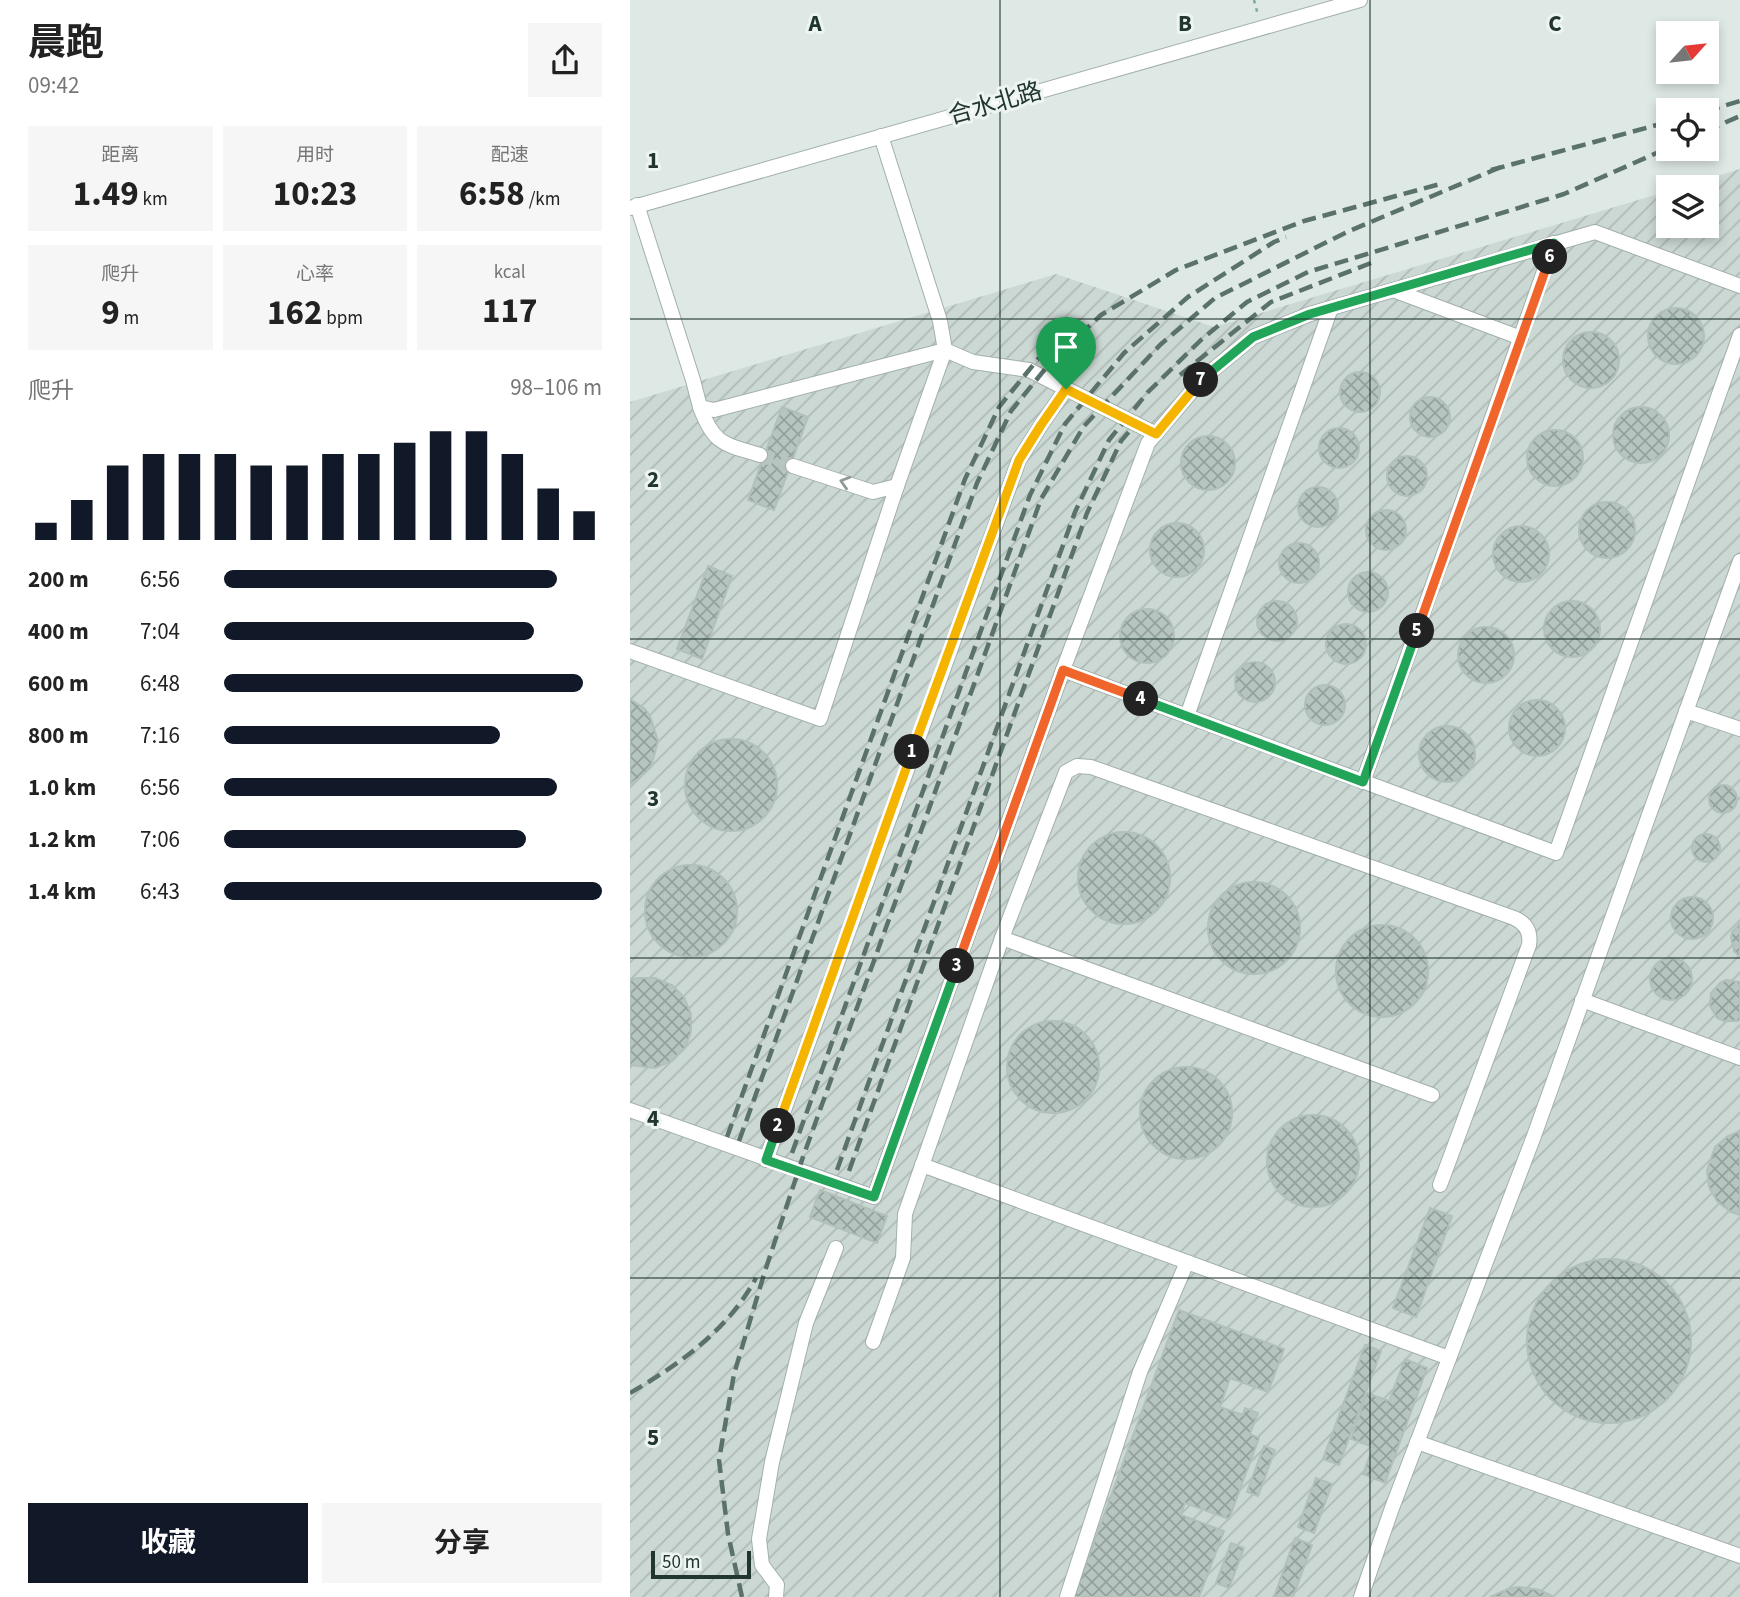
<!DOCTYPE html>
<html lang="zh">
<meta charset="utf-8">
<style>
body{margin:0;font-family:"Source Sans 3","Noto Sans SC",sans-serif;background:#f6f6f6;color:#222;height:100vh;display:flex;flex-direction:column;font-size:26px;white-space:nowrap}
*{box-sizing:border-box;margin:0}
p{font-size:23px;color:#767676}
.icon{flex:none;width:38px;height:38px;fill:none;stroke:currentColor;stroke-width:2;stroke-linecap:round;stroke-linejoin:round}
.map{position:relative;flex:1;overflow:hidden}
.details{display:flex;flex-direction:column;background:#fff;width:630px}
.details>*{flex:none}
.needle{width:46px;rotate:63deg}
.controls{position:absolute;left:1026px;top:21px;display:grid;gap:14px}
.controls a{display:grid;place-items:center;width:63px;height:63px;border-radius:0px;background:#fff;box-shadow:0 4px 10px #0003;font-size:35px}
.scale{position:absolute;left:21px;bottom:18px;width:100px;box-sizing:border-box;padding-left:7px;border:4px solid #213631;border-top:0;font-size:19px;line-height:24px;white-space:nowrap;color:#213631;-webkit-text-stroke:5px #eef5f1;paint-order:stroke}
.pin{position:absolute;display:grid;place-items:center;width:60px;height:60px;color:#fff;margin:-72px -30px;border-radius:50% 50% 50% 0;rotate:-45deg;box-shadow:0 0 7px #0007}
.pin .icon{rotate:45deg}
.km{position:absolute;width:35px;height:35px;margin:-18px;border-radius:50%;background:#222;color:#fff;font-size:19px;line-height:35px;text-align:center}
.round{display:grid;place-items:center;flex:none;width:74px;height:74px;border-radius:0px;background:#f6f6f6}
.headline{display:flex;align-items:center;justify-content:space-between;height:119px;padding:0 28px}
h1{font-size:38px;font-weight:700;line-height:52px}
.figures{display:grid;grid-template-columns:repeat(3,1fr);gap:10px;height:119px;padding:7px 28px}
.figures div{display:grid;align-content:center;border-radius:0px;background:#f6f6f6;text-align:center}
.figures b{font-size:35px;font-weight:700}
.figures small{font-size:19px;font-weight:400}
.figures p{font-size:19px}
.chart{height:196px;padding:14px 28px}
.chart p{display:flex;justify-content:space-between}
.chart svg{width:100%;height:126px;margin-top:7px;stroke:#111827;stroke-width:6}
.action{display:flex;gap:14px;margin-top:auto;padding:14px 28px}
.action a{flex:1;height:80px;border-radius:0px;background:#111827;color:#fff;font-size:28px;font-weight:700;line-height:80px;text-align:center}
.action a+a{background:#f6f6f6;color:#222}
ul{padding:0 28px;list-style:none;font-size:23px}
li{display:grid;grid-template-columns:112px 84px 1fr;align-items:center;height:52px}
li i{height:18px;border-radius:9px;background:#111827}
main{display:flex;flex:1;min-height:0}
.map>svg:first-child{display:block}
.industrial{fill:url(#industrial-furrows)}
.building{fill:url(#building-cross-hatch);stroke:#b1c1ba;stroke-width:2}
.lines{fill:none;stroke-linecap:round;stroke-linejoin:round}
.minor-tunnel{stroke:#b8c4c0;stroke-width:14;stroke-dasharray:14 7;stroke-linecap:butt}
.minor-casing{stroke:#a2afab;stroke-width:16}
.path{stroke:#80aa9d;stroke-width:2.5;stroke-dasharray:3.5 5;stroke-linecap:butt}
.minor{stroke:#fff;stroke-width:14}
.rail{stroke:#5b726c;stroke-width:4.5;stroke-dasharray:14 7;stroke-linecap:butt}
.oneway{stroke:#909a98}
.split-1-casing{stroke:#fff;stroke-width:14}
.split-2-casing{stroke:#fff;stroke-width:14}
.split-3-casing{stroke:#fff;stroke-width:14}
.split-4-casing{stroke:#fff;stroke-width:14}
.split-5-casing{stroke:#fff;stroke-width:14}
.split-6-casing{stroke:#fff;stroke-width:14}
.split-7-casing{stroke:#fff;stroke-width:14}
.split-8-casing{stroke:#fff;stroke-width:14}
.split-1{stroke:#f5b400;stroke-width:9}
.split-2{stroke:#f5b400;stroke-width:9}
.split-3{stroke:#22a559;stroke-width:9}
.split-4{stroke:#f0652b;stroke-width:9}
.split-5{stroke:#22a559;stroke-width:9}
.split-6{stroke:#f0652b;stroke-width:9}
.split-7{stroke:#22a559;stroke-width:9}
.split-8{stroke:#f5b400;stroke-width:9}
.grid{fill:none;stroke:#213631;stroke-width:2;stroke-opacity:0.55}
.labels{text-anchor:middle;stroke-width:6;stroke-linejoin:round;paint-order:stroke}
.street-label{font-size:24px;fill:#213631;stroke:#eef5f1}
.grid-label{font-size:23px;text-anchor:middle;font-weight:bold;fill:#213631;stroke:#eef5f1;stroke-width:6;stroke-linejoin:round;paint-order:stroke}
</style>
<main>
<section class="details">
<div class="headline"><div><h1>晨跑</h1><p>09:42</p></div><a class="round"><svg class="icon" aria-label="share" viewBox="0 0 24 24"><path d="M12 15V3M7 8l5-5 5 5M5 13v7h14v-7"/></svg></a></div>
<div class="figures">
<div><p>距离</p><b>1.49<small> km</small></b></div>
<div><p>用时</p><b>10:23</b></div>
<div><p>配速</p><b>6:58<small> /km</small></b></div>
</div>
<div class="figures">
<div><p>爬升</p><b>9<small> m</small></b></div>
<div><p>心率</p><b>162<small> bpm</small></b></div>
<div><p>kcal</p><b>117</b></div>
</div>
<div class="chart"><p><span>爬升</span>98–106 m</p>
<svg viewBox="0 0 160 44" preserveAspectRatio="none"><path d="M5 44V38M15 44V30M25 44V18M35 44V14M45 44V14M55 44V14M65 44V18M75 44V18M85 44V14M95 44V14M105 44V10M115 44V6M125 44V6M135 44V14M145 44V26M155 44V34"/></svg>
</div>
<ul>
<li><b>200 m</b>6:56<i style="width:88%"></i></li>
<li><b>400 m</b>7:04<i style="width:82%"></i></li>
<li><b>600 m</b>6:48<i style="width:95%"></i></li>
<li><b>800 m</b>7:16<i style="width:73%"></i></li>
<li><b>1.0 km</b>6:56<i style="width:88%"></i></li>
<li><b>1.2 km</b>7:06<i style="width:80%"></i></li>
<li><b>1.4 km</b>6:43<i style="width:100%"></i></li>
</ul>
<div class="action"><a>收藏</a><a>分享</a></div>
</section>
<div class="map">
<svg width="1110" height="1597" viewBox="0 0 1110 1597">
<defs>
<pattern id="industrial-furrows" width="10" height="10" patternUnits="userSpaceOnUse" patternTransform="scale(1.75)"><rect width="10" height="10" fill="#ccd8d3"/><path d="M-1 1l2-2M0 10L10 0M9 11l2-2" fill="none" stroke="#afbab6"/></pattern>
<pattern id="building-cross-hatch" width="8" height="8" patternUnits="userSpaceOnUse" patternTransform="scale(1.75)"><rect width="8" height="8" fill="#b6c5bf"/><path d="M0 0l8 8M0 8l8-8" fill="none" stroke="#94a19c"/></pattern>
</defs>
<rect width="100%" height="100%" fill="#dee8e4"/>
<path class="industrial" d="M1110,169V1597H0V402L426,274L584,327L1038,191V226H1076V187H1050Z"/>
<g class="building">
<circle cx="1046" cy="336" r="28"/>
<circle cx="961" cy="360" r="28"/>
<circle cx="730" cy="392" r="20"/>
<circle cx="800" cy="417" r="20"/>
<path d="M152,407L178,417L144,510L118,500Z"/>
<circle cx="1011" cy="435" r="28"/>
<circle cx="709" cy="448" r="20"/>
<circle cx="925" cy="458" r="28"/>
<circle cx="578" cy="463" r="27"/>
<circle cx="777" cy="476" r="20"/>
<circle cx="688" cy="507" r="20"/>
<circle cx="977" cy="530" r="28"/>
<circle cx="756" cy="530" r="20"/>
<circle cx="547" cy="550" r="27"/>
<circle cx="891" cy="554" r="28"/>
<circle cx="669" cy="563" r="20"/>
<path d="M78,566L102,576L72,659L47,649Z"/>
<circle cx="738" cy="592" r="20"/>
<circle cx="647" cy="621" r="20"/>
<circle cx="942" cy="629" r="28"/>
<circle cx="517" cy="636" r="27"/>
<circle cx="716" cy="644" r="20"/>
<circle cx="856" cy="655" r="28"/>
<circle cx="625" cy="682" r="20"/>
<circle cx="695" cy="705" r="20"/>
<path d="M0,699L15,709L20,716L28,741L21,767L8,779L0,784Z"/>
<circle cx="907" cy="728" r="28"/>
<circle cx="817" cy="754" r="28"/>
<circle cx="101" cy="785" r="46"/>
<circle cx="1093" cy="799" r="14"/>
<circle cx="494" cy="878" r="46"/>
<circle cx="1076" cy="848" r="14"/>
<circle cx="61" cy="911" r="46"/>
<circle cx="624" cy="928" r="46"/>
<circle cx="1062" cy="918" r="21"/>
<path d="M1110,923V957L1104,951L1101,938L1102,932Z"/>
<circle cx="752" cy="971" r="46"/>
<circle cx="1041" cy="979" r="21"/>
<path d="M7,978H25L42,985L54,997L61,1014V1032L55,1048L42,1061L25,1068L0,1065V980Z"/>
<path d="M1096,980L1110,982V1020L1108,1021H1094L1087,1018L1080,1006L1081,993L1090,983Z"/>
<circle cx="423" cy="1067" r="46"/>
<circle cx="556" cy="1113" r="46"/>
<circle cx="683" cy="1161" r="46"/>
<path d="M1110,1131V1215L1101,1212L1087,1201L1079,1187L1077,1170L1085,1147L1098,1136Z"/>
<path d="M190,1190L257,1216L247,1243L180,1217Z"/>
<path d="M800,1208L822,1216L786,1317L763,1308Z"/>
<circle cx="979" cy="1341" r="82"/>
<path d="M549,1310L654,1349L638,1392L600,1378L590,1407L613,1415L615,1408L628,1413L620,1434L629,1438L599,1519L555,1503L551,1515L594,1531L569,1597H444Z"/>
<path d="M735,1345L751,1351L709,1465L693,1459Z"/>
<path d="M775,1359L797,1368L755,1483L733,1474L743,1447L721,1439L737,1393L759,1401Z"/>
<path d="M634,1446L645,1450L628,1496L617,1492Z"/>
<path d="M686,1478L702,1484L684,1533L668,1527Z"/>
<path d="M665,1538L682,1545L663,1597H644Z"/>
<path d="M601,1543L614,1548L599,1588L586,1583Z"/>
<path d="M888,1587L910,1590L924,1597H860L878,1589Z"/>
</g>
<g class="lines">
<path class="minor-tunnel" d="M130,455L163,466"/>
<g class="minor-casing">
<g id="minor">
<path d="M7,205L63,380L70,407L84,410L315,350L343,362L399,370L526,434"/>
<path d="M0,208L730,0"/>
<path d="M763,290L891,338"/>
<path d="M70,407C84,445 94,444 130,455"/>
<path d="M163,466L243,492L267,486"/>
<path d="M0,651L190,719L267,486L315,350L310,321L251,136"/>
<path d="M433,670L926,853L1110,335"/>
<path d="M1056,711L1110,729"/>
<path d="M557,716L701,308"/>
<path d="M733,782L924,243"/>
<path d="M952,1000L1110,1058"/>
<path d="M802,1095L372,938L436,772L447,766L461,767L884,918C896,923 901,932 899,945L810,1185"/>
<path d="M0,1110L244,1197L433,670L518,443L573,378L623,337L680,314L965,232L1110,286"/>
<path d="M136,1160L389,460L411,425L436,389"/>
<path d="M292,1165L819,1358"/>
<path d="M243,1342L273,1258L275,1214L372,938"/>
<path d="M787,1442L1110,1556"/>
<path d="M146,1597L147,1585L132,1565L129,1539L142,1462L176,1323L206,1248"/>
<path d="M437,1597L510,1372L557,1262"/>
<path d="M731,1597L762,1508L904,1136L1110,561"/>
</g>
</g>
<path class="path" d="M624,0L628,15"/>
<use href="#minor" class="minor"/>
<g class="rail">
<path d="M1076,111L1110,101"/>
<path d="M1076,131L1110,116"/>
<path d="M861,170L1038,122"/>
<path d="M550,375L641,302L741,263"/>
<path d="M97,1137L335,479L369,407L408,359L449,323"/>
<path d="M109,1141L347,483L381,411L420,363L471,315L546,270L674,221L814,183"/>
<path d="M162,1153L400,495L435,424L494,353L558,297L644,242L656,237"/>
<path d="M207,1170L445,512L479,440L518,392L571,340L617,302L678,272L934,194L1038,148"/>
<path d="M219,1171L457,513L491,441L503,427"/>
<path d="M0,1393C50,1364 98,1330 126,1278"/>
<path d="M112,1597L98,1534L89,1460L104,1374L135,1271L173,1157L411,499L454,426L530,345L585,298L717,232L871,167"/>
</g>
</g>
<defs><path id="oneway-chevron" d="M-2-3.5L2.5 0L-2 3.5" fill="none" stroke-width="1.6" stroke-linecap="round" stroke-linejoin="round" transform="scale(1.75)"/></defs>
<use class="oneway" href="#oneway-chevron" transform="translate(215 482) rotate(-163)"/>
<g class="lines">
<g class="split-1-casing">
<path id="split-1" d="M282,752L389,460L411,425L436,389"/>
</g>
<g class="split-2-casing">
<path id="split-2" d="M148,1126L282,752"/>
</g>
<g class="split-3-casing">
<path id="split-3" d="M148,1126L136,1160L244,1197L327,966"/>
</g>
<g class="split-4-casing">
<path id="split-4" d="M327,966L433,670L511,699"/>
</g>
<g class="split-5-casing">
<path id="split-5" d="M511,699L733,782L787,631"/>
</g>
<g class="split-6-casing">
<path id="split-6" d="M787,631L920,257"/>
</g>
<g class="split-7-casing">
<path id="split-7" d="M571,380L623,337L680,314L924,243L920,257"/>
</g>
<g class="split-8-casing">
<path id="split-8" d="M436,389L526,434L571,380"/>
</g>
<use href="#split-1" class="split-1"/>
<use href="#split-2" class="split-2"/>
<use href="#split-3" class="split-3"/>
<use href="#split-4" class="split-4"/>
<use href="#split-5" class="split-5"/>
<use href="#split-6" class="split-6"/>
<use href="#split-7" class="split-7"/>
<use href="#split-8" class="split-8"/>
</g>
<path class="grid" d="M370,0V1597M740,0V1597M0,319H1110M0,639H1110M0,958H1110M0,1278H1110"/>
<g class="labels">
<g class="street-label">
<text transform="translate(365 103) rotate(-16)" y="8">合水北路</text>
</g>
</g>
<g class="grid-label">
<text x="185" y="31">A</text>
<text x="555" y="31">B</text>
<text x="925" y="31">C</text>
<text x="23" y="168">1</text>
<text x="23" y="487">2</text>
<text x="23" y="806">3</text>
<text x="23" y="1126">4</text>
<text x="23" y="1445">5</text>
</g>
</svg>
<div class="controls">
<a><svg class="needle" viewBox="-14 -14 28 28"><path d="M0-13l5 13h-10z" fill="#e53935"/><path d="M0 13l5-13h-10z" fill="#767676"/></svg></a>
<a><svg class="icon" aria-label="locate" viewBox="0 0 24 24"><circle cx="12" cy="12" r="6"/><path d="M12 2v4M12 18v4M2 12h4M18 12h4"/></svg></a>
<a><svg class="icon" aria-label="layers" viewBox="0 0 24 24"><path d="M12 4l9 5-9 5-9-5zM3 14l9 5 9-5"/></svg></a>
</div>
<div class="scale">50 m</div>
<div class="pin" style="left:436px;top:389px;background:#1e9e55"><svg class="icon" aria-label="arrive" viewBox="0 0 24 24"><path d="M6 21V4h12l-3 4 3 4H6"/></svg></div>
<b class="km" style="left:282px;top:752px">1</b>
<b class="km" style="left:148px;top:1126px">2</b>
<b class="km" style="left:327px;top:966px">3</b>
<b class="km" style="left:511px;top:699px">4</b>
<b class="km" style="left:787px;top:631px">5</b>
<b class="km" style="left:920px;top:257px">6</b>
<b class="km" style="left:571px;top:380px">7</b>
</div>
</main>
